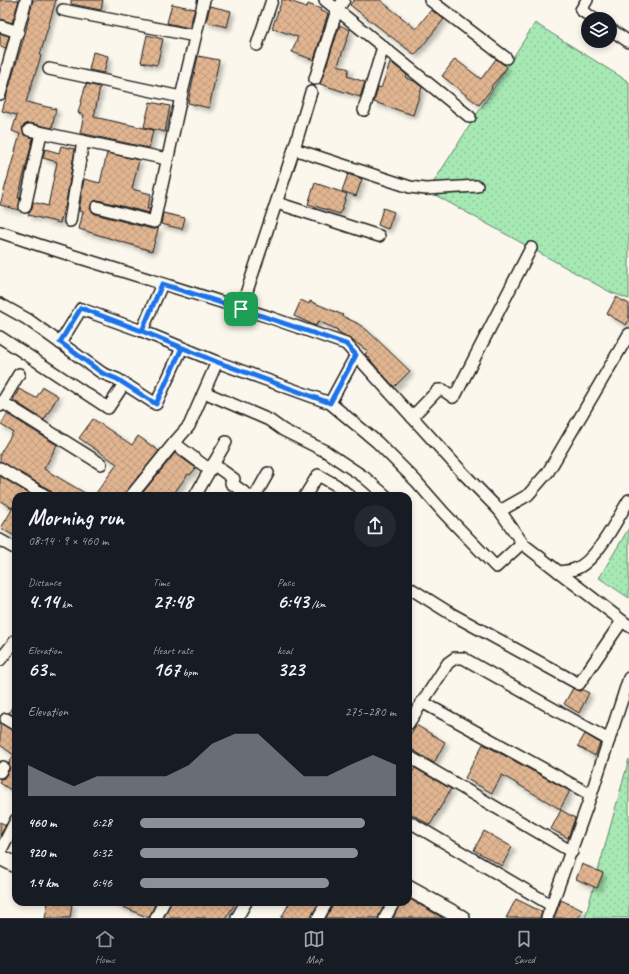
<!DOCTYPE html>
<meta charset="utf-8">
<style>
body{margin:0;font-family:Caveat,sans-serif;background:#242831;color:#f1f3f6;height:100vh;display:flex;flex-direction:column;font-size:15px;white-space:nowrap}
*{box-sizing:border-box;margin:0}
p{font-size:13px;color:#9ea1a6}
.icon{flex:none;width:22px;height:22px;fill:none;stroke:currentColor;stroke-width:2;stroke-linecap:round;stroke-linejoin:round}
.map{position:relative;flex:1;overflow:hidden}
.sheet{position:absolute;left:12px;top:492px;width:400px;height:414px;display:flex;flex-direction:column;background:#171b24;border-radius:12px;box-shadow:0 2px 6px #0003}
.sheet>*{flex:none}
.buttons{position:absolute;left:581px;top:12px;display:grid;gap:8px}
.buttons a{display:grid;place-items:center;width:36px;height:36px;border-radius:50%;background:#171b24;box-shadow:0 2px 6px #0003;font-size:20px}
.pin{position:absolute;display:grid;place-items:center;width:34px;height:34px;color:#fff;margin:-17px;border-radius:8px;box-shadow:0 2px 6px #0006}
.round{display:grid;place-items:center;flex:none;width:42px;height:42px;border-radius:21px;background:#242831}
.headline{display:flex;align-items:center;justify-content:space-between;height:68px;padding:0 16px}
h1{font-size:22px;font-weight:800;line-height:30px}
.stats{display:grid;grid-template-columns:repeat(3,1fr);gap:6px;height:68px;padding:4px 16px}
.stats div{display:grid;align-content:center}
.stats b{font-size:20px;font-weight:800}
.stats small{font-size:11px;font-weight:400}
.stats p{font-size:11px}
.chart{height:112px;padding:8px 16px}
.chart p{display:flex;justify-content:space-between}
.chart svg{width:100%;height:72px;margin-top:4px;fill:#8c9099;opacity:.7}
ul{padding:0 16px;list-style:none;font-size:13px}
li{display:grid;grid-template-columns:64px 48px 1fr;align-items:center;height:30px}
li i{height:10px;border-radius:5px;background:#8c9099}
.dock{display:flex;justify-content:space-around;align-items:center;height:56px;border-top:1px solid #363941;background:#171b24;font-size:11px;color:#9ea1a6}
.dock a{display:grid;justify-items:center;gap:2px}
.dock .on{color:#8c9099}
.map>svg:first-child{display:block}
.green{fill:url(#green-dots);stroke:#618268}
.building{fill:url(#building-cross-hatch);stroke:#1c1c1c;filter:url(#shadow)}
.lines{fill:none;stroke-linecap:round;stroke-linejoin:round}
.street-casing{stroke:#1c1c1c;stroke-width:14}
.secondary-casing{stroke:#1c1c1c;stroke-width:18}
.street{stroke:#fbf7ec;stroke-width:11}
.secondary{stroke:#fbf7ec;stroke-width:15}
.route-casing{stroke:#fff;stroke-width:8}
.route{stroke:#1a73e8;stroke-width:5}
</style>
<div class="map">
<svg width="629" height="918" viewBox="0 0 629 918">
<defs>
<pattern id="green-dots" width="8" height="8" patternUnits="userSpaceOnUse"><rect width="8" height="8" fill="#a6e9b4"/><path d="M2 2h.1M6 6h.1" fill="none" stroke="#8ec79a" stroke-width="1.8" stroke-linecap="round"/></pattern>
<pattern id="building-cross-hatch" width="8" height="8" patternUnits="userSpaceOnUse"><rect width="8" height="8" fill="#e1b591"/><path d="M0 0l8 8M0 8l8-8" fill="none" stroke="#c09b7c"/></pattern>
<filter id="shadow"><feDropShadow dx="3.5" dy="3.5" stdDeviation="2" flood-color="#0004"/></filter>
</defs>
<rect width="100%" height="100%" fill="#fbf7ec"/>
<filter id="ink" filterUnits="userSpaceOnUse"><feTurbulence type="fractalNoise" baseFrequency=".025" numOctaves="2"/><feDisplacementMap in="SourceGraphic" scale="8" xChannelSelector="R" yChannelSelector="G"/><feConvolveMatrix kernelMatrix="1 2 1 2 8 2 1 2 1" color-interpolation-filters="sRGB"/></filter>
<g filter="url(#ink)">
<g class="green">
<path d="M535,23L629,82V299L610,292L428,191Z"/>
<path d="M629,528V598L599,578Z"/>
<path d="M629,759V918H585Z"/>
</g>
<g class="building">
<path d="M0,0H19L12,23L0,19Z"/>
<path d="M33,0H56L40,55L41,56L26,102L56,109L52,128L30,123L24,125L22,128L24,135L33,138L18,198H20L19,210L0,205L20,134L12,131L17,115L2,111L25,34Z"/>
<path d="M71,0H103L101,10L71,4Z"/>
<path d="M282,0H286L307,7L308,4L321,9L320,11L328,13L314,60L292,52L298,37L272,28Z"/>
<path d="M354,0H380L416,29L431,10L444,19L415,55L350,5Z"/>
<path d="M172,4L195,9L189,28L167,23Z"/>
<path d="M210,6L231,11L227,27L206,22Z"/>
<path d="M340,25L350,30L338,65L349,69L347,76L365,82L360,97L320,84Z"/>
<path d="M0,33L9,36L6,48L0,46Z"/>
<path d="M147,35L163,39L157,65L141,62Z"/>
<path d="M93,52L108,56L104,73L89,70Z"/>
<path d="M198,56L219,60L209,108L188,103Z"/>
<path d="M455,59L481,79L496,59L507,67L491,87L492,88L479,105L442,76Z"/>
<path d="M390,63L393,64L407,75L406,78L414,81L422,87L413,115L374,102L378,87L381,88Z"/>
<path d="M86,84L100,87L94,117L153,130L149,148L80,133L84,115L78,113Z"/>
<path d="M150,102L170,106L165,132L144,127Z"/>
<path d="M61,146L75,149L65,208H64L60,223L28,215L32,209L33,202L48,206L57,162L43,158L45,149L59,153Z"/>
<path d="M107,153L139,160L132,189L151,194L147,209H150L149,213L98,200L92,202L90,209L95,214L152,229H156L159,226L152,251L79,229L83,212L79,211L84,179L100,183Z"/>
<path d="M348,174L362,179L356,196L342,191Z"/>
<path d="M315,183L347,194L340,214L308,204Z"/>
<path d="M383,208L394,212L388,229L378,225Z"/>
<path d="M163,213L185,218L182,229L161,224Z"/>
<path d="M616,297L629,304V320L626,325L607,314Z"/>
<path d="M301,300L309,304L310,301L343,315L342,316L357,323L367,330L410,371L394,387L365,354L368,351L346,336L337,331L338,330L318,321L316,326L294,316Z"/>
<path d="M43,387L58,396L44,420L13,400L19,389L36,398Z"/>
<path d="M7,414L57,445L44,469L90,496H53L50,490L0,461V454L13,432L1,425Z"/>
<path d="M93,419L132,445L138,436L159,451L126,492L124,496H94L117,464L79,438Z"/>
<path d="M175,453L196,468L190,475L188,474L172,496H140Z"/>
<path d="M0,476L33,496H16V502L12,508L0,501Z"/>
<path d="M16,503V537L1,528Z"/>
<path d="M573,688L579,691L583,690L589,693L579,713L564,704Z"/>
<path d="M16,699V717L9,713Z"/>
<path d="M0,723L16,732V793L0,783V779L4,778L9,771L10,767L9,763L14,755L0,745Z"/>
<path d="M416,725L445,742L434,763L408,747V738Z"/>
<path d="M585,734L600,743L595,756L578,746Z"/>
<path d="M483,744L570,791L560,809L502,775L492,793L465,778Z"/>
<path d="M415,768L451,789L430,825L408,812V780Z"/>
<path d="M561,810L575,818L568,838L551,829Z"/>
<path d="M0,822L6,825L0,836Z"/>
<path d="M484,831L512,847L502,866L474,850Z"/>
<path d="M582,864L603,873L597,888L576,879Z"/>
<path d="M408,898L443,918H393L401,902H408Z"/>
<path d="M516,899L542,912L540,918H506Z"/>
<path d="M561,900L582,910L578,918H554Z"/>
<path d="M48,902L72,904L70,918H45Z"/>
<path d="M112,902H156L149,918Z"/>
<path d="M171,902H236L226,918H166L164,917Z"/>
<path d="M290,902H319L311,918H281Z"/>
<path d="M334,902H386L378,918H326Z"/>
</g>
<g class="lines">
<g class="street-casing">
<g id="street">
<path d="M325,0L470,117"/>
<path d="M430,0L506,58"/>
<path d="M587,0L581,10L594,19"/>
<path d="M63,10L195,36"/>
<path d="M0,26L18,32"/>
<path d="M610,29L629,42"/>
<path d="M257,45L272,0"/>
<path d="M49,69L181,97"/>
<path d="M315,79L337,10L344,0"/>
<path d="M0,94L26,0"/>
<path d="M364,110L383,47"/>
<path d="M29,130L167,159"/>
<path d="M294,149L410,187L426,189L477,186"/>
<path d="M277,203L379,236"/>
<path d="M25,207L41,133"/>
<path d="M97,207L154,222L181,97L204,0"/>
<path d="M70,221L83,141"/>
<path d="M0,232L42,246L266,316L346,344L461,471L500,511L523,544L559,572C564,571 570,571 575,569C596,562 617,519 629,500"/>
<path d="M0,304L27,319L102,373L117,379L156,404L182,348"/>
<path d="M241,309L294,149L311,92"/>
<path d="M142,331L162,284"/>
<path d="M0,337L108,408L124,384"/>
<path d="M60,343L81,309L142,331L217,362L330,403L377,442L416,481L444,513L496,567L522,543"/>
<path d="M204,392L269,420L283,430L325,451L364,477L386,496"/>
<path d="M2,402L101,464"/>
<path d="M330,403L356,355"/>
<path d="M0,406L19,374"/>
<path d="M412,417L438,390H443L453,397L456,394L531,248"/>
<path d="M174,443L210,470"/>
<path d="M213,464L234,479L231,483L249,496"/>
<path d="M0,468L46,496"/>
<path d="M131,496L174,443L189,426L217,362"/>
<path d="M195,496L226,442"/>
<path d="M255,496L268,473"/>
<path d="M305,496L318,475L336,485L350,496"/>
<path d="M500,511L528,495L548,472L629,334"/>
<path d="M0,540L16,549"/>
<path d="M559,572L629,626"/>
<path d="M408,587L448,612L579,684L622,621"/>
<path d="M0,660L16,640"/>
<path d="M422,702L591,795"/>
<path d="M6,719L16,725"/>
<path d="M408,724L448,663L455,658H463L609,740"/>
<path d="M408,756L572,852"/>
<path d="M0,772L3,767"/>
<path d="M408,821L551,905"/>
<path d="M0,852L16,820"/>
<path d="M156,918L164,902"/>
<path d="M237,918L246,902"/>
<path d="M318,918L327,902"/>
<path d="M385,918L394,902"/>
<path d="M547,918L591,795L629,678"/>
</g>
</g>
<g class="secondary-casing">
<g id="secondary">
<path d="M0,857L16,865"/>
<path d="M408,888L462,918"/>
</g>
</g>
<use href="#street" class="street"/>
<use href="#secondary" class="secondary"/>
</g>
</g>
<g class="lines" filter="url(#ink)">
<g class="route-casing">
<path id="route" d="M241,309L162,284L142,331L182,348L156,404L117,379L102,373L60,342L81,308L142,331L217,362L330,403L356,355L346,344L241,309"/>
</g>
<use href="#route" class="route"/>
</g>
</svg>
<div class="buttons">
<a><svg class="icon" aria-label="layers" viewBox="0 0 24 24"><path d="M12 4l9 5-9 5-9-5zM3 14l9 5 9-5"/></svg></a>
</div>
<div class="pin" style="left:241px;top:309px;background:#1e9e55"><svg class="icon" aria-label="arrive" viewBox="0 0 24 24"><path d="M6 21V4h12l-3 4 3 4H6"/></svg></div>
<section class="sheet">
<div class="headline"><div><h1>Morning run</h1><p>08:14 · 9 × 460 m</p></div><a class="round"><svg class="icon" aria-label="share" viewBox="0 0 24 24"><path d="M12 15V3M7 8l5-5 5 5M5 13v7h14v-7"/></svg></a></div>
<div class="stats">
<div><p>Distance</p><b>4.14<small> km</small></b></div>
<div><p>Time</p><b>27:48</b></div>
<div><p>Pace</p><b>6:43<small> /km</small></b></div>
</div>
<div class="stats">
<div><p>Elevation</p><b>63<small> m</small></b></div>
<div><p>Heart rate</p><b>167<small> bpm</small></b></div>
<div><p>kcal</p><b>323</b></div>
</div>
<div class="chart"><p><span>Elevation</span>275–280 m</p>
<svg viewBox="0 0 160 44" preserveAspectRatio="none"><path d="M0 44V25L10 32L20 38L30 32L40 32L50 32L60 32L70 25L80 12L90 6L100 6L110 19L120 32L130 32L140 25L150 19L160 25V44z"/></svg>
</div>
<ul>
<li><b>460 m</b>6:28<i style="width:88%"></i></li>
<li><b>920 m</b>6:32<i style="width:85%"></i></li>
<li><b>1.4 km</b>6:46<i style="width:74%"></i></li>
</ul>
</section>
</div>
<nav class="dock">
<a class="on"><svg class="icon" aria-label="home" viewBox="0 0 24 24"><path d="M3 11l9-7 9 7M6 9v11h12V9"/></svg>Home</a>
<a><svg class="icon" aria-label="map" viewBox="0 0 24 24"><path d="M3 6l6-2 6 2 6-2v14l-6 2-6-2-6 2zM9 4v14M15 6v14"/></svg>Map</a>
<a><svg class="icon" aria-label="saved" viewBox="0 0 24 24"><path d="M7 4h10v16l-5-4-5 4z"/></svg>Saved</a>
</nav>
